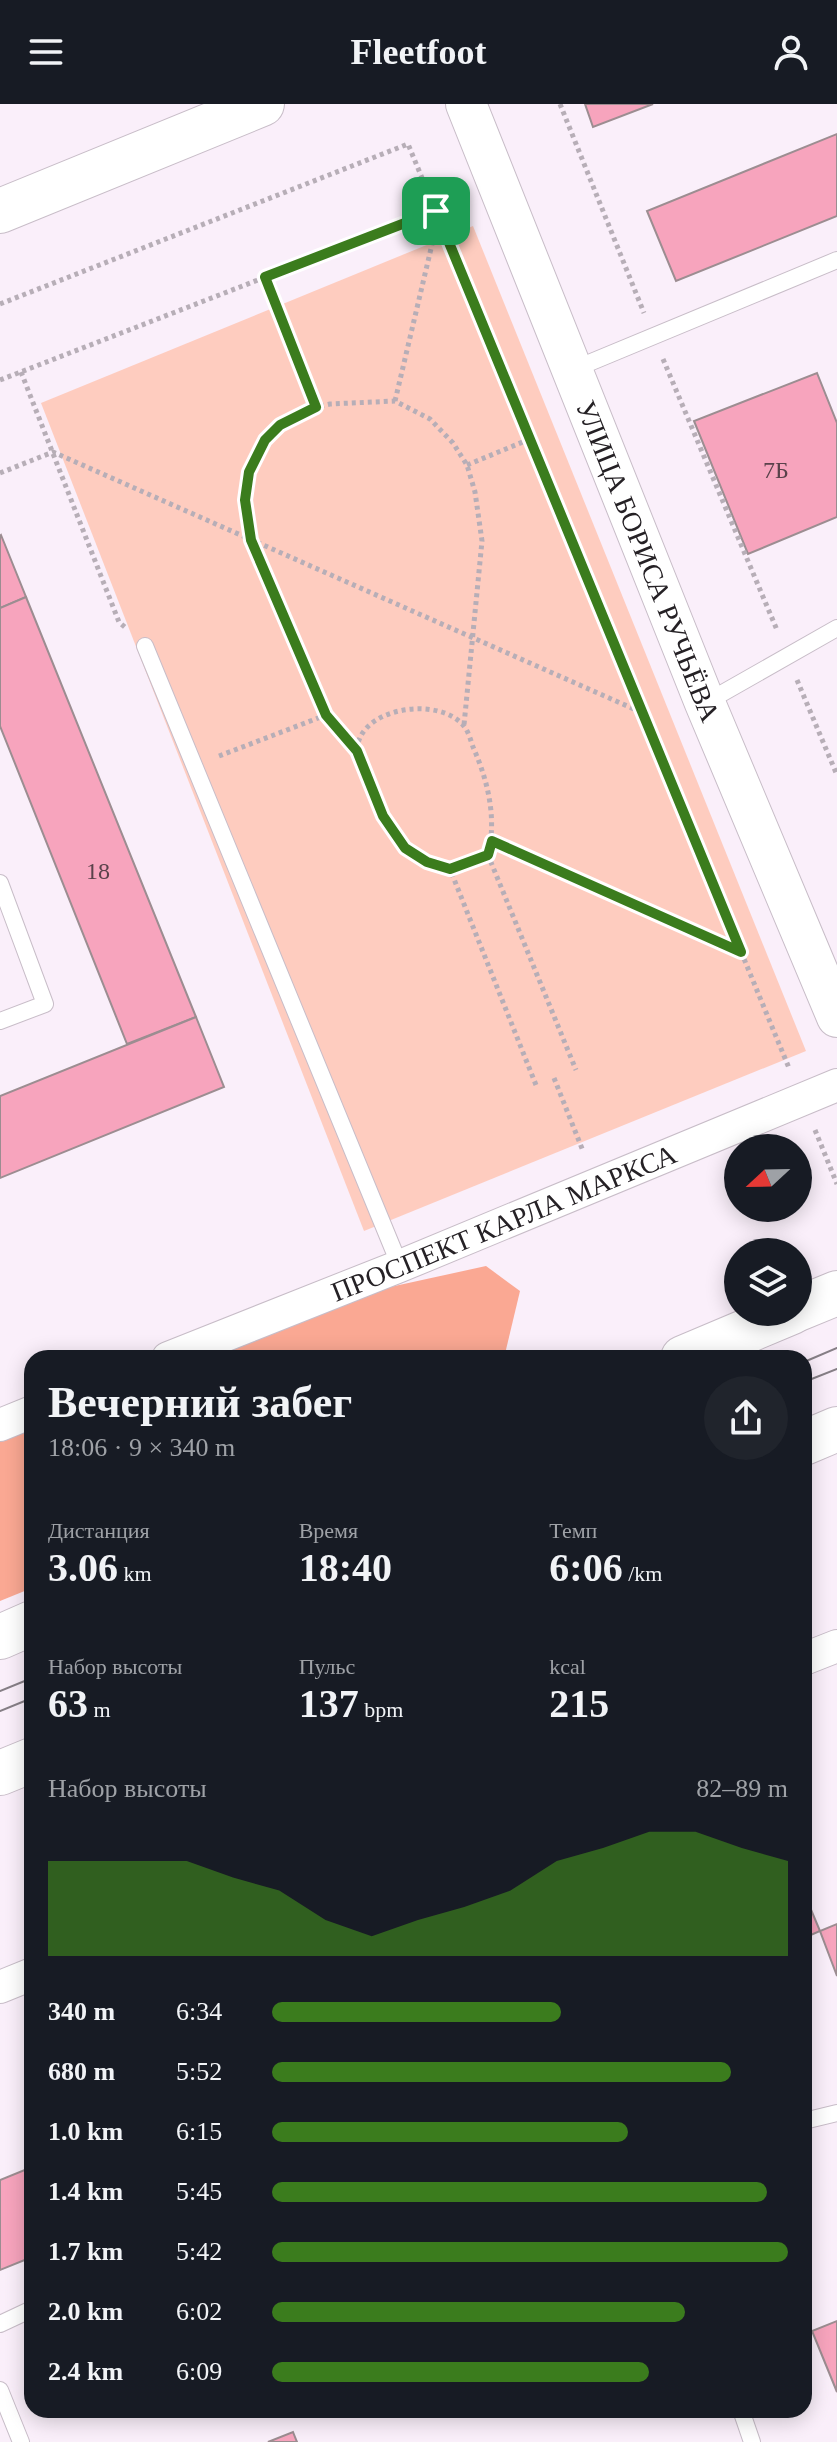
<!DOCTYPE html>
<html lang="ru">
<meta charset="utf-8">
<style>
body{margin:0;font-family:"Times New Roman",serif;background:#20242c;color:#f1f3f6;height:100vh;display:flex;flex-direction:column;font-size:30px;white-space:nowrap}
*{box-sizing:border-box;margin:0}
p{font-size:26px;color:#9ea1a6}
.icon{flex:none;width:44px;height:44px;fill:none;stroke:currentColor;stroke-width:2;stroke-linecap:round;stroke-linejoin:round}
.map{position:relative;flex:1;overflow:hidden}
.side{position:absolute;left:24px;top:1246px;width:788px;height:1068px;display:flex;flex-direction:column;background:#171b24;border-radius:24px;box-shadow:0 4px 20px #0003}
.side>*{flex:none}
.needle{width:52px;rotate:248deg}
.controls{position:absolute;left:724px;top:1030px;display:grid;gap:16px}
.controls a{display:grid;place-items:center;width:88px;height:88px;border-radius:50%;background:#171b24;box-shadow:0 4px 20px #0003;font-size:40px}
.pin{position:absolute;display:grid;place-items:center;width:68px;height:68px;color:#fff;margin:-34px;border-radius:16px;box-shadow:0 4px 12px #0006}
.round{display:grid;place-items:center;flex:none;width:84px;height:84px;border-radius:42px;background:#20242c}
.headline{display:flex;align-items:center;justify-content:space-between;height:136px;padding:0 24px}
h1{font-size:44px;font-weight:700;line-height:60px}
.metrics{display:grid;grid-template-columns:repeat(3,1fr);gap:12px;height:136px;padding:8px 24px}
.metrics div{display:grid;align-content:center}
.metrics b{font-size:40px;font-weight:700}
.metrics small{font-size:22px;font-weight:400}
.metrics p{font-size:22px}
.chart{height:224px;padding:16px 24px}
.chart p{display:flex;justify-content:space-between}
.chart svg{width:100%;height:144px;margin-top:8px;fill:#3b7c1d;opacity:.7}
ul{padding:0 24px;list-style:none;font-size:26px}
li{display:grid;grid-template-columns:128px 96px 1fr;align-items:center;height:60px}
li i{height:20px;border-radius:10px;background:#3b7c1d}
header{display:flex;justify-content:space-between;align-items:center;height:104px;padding:0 24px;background:#171b24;font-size:36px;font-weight:700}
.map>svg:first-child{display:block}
.green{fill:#feccbf}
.forest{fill:#faa893}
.building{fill:#f7a4bd;stroke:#9c8d91;stroke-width:2}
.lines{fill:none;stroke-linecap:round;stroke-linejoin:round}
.service-casing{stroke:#c8bdc8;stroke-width:18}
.minor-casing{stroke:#c8bdc8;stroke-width:34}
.tertiary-casing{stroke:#c8bdc8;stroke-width:42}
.secondary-casing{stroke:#c8bdc8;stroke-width:46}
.path{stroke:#b7aeb7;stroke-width:5;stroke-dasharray:4 4;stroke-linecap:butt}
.service{stroke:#fff;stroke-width:16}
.minor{stroke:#fff;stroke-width:32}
.tertiary{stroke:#fff;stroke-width:40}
.secondary{stroke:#fff;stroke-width:44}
.tram{stroke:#867f86;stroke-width:2}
.route-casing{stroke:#fff;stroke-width:16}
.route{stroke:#3b7c1d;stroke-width:10}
.labels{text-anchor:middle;stroke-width:7;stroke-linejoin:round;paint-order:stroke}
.number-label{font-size:24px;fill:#5a424b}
.street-label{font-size:28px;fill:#252125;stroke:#faeffa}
</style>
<header><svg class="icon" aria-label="menu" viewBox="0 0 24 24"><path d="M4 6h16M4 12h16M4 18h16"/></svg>Fleetfoot<svg class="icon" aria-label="person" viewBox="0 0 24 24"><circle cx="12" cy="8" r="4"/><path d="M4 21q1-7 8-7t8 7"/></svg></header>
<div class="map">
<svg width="837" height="2338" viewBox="0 0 837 2338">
<rect width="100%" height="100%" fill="#faeffa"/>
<path class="green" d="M473,122L806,947L364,1127L41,299Z"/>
<g class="forest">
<path d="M486,1162L520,1187L504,1254H207L381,1185Z"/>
<path d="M32,1324V1484L0,1497V1336Z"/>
</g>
<g class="building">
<path d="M585,0H653L593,23Z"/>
<path d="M837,30V112L676,177L647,107Z"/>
<path d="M817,269L837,319V413L748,450L694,317Z"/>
<path d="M1,431L26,493L0,504V432Z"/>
<path d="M26,493L196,913L127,940L0,622V504Z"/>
<path d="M196,913L224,983L0,1074V992Z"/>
<path d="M804,1789L820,1827L804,1834Z"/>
<path d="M837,1820V1872L820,1827Z"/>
<path d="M32,2063V2153L0,2166V2076Z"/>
<path d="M837,2217V2288L812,2227Z"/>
<path d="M293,2328L297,2338H268Z"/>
</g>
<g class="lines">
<g class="service-casing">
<g id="service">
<path d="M572,266L837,156"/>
<path d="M145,542L400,1162"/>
<path d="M705,599L837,524"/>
<path d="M0,779L45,900L0,917"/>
<path d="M804,2017L837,2009"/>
<path d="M0,2220L32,2205"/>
<path d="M0,2286L21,2338"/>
<path d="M741,2306L752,2338"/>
</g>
</g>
<g class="minor-casing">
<g id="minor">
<path id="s1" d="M168,1254L400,1162L837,981"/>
<path d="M0,1321L32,1308"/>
<path d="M804,1555L837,1542"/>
<path d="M0,1883L32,1870"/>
</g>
</g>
<g class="tertiary-casing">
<g id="tertiary">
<path id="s2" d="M466,0L705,599L837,913"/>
</g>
</g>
<g class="secondary-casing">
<g id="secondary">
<path d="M0,107L262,0"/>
<path d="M798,1205L837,1189"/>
<path d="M683,1254L792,1208"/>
<path d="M804,1339L837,1325"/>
<path d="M0,1533L32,1519"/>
<path d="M0,1669L32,1656"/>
</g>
</g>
<g class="path">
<path d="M560,0L644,209"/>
<path d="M265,173L316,303"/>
<path d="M0,200L408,40L789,964"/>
<path d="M663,255L777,526"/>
<path d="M21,268L119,518L127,525"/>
<path d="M0,276L436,107"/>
<path d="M395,297L438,115"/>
<path d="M467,361L530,335"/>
<path d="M0,369L53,348L643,609"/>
<path d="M797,576L837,671"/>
<path d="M357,647L326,611L251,436L245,396L249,368L265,336L280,321L316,303L330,300L395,297L430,315L453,339L467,361L475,388L482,437L464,621"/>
<path d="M219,652L326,611"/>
<path d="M492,737L741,848"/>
<path d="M450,765L488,751"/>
<path d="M554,974L583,1047"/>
<path d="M536,981L450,765C410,753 393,736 377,697C372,685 357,657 357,646C359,603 438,592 463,621C468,626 471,637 473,643C488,677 497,714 488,751L576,966"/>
<path d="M815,1026L837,1080"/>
</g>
<use href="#service" class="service"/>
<use href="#minor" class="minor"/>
<use href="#tertiary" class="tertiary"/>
<use href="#secondary" class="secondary"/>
<g class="tram">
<path d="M804,1258L837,1244"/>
<path d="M804,1278L837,1265"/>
<path d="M0,1587L32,1574"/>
<path d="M0,1607L32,1594"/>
</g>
</g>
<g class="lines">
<g class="route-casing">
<path id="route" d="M436,107L741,848L492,737L488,751L450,765L427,758L405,744L383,712L357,647L326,611L251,436L245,396L249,368L265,336L280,321L316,303L265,173Z"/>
</g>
<use href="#route" class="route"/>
</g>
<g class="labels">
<g class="number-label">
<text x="776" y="374">7Б</text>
<text x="98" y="775">18</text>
</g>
<g class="street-label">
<text dy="10" stroke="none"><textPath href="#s2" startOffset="492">УЛИЦА БОРИСА РУЧЬЁВА</textPath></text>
<text dy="10" stroke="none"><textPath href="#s1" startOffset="362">ПРОСПЕКТ КАРЛА МАРКСА</textPath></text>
</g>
</g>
</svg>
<div class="controls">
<a><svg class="needle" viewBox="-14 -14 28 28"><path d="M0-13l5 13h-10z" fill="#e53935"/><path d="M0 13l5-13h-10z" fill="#9ea1a6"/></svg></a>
<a><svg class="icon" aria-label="layers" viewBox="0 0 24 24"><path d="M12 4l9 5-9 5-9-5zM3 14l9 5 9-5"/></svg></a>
</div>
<div class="pin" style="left:436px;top:107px;background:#1e9e55"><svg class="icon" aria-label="arrive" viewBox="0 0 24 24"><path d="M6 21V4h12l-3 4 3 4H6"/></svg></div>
<section class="side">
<div class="headline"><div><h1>Вечерний забег</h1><p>18:06 · 9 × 340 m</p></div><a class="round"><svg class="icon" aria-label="share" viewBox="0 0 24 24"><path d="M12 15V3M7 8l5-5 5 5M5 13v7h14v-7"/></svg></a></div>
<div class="metrics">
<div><p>Дистанция</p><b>3.06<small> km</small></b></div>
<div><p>Время</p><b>18:40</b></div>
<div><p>Темп</p><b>6:06<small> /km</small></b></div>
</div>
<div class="metrics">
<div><p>Набор высоты</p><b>63<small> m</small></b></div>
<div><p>Пульс</p><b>137<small> bpm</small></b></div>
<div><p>kcal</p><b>215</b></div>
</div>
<div class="chart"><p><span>Набор высоты</span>82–89 m</p>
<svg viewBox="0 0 160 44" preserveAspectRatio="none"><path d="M0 44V15L10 15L20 15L30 15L40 20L50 24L60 33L70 38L80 33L90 29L100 24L110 15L120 11L130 6L140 6L150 11L160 15V44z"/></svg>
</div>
<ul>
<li><b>340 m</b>6:34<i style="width:56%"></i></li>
<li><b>680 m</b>5:52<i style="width:89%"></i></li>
<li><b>1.0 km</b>6:15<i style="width:69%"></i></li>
<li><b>1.4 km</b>5:45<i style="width:96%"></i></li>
<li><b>1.7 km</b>5:42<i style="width:100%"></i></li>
<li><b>2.0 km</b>6:02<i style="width:80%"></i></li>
<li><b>2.4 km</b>6:09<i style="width:73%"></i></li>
</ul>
</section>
</div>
